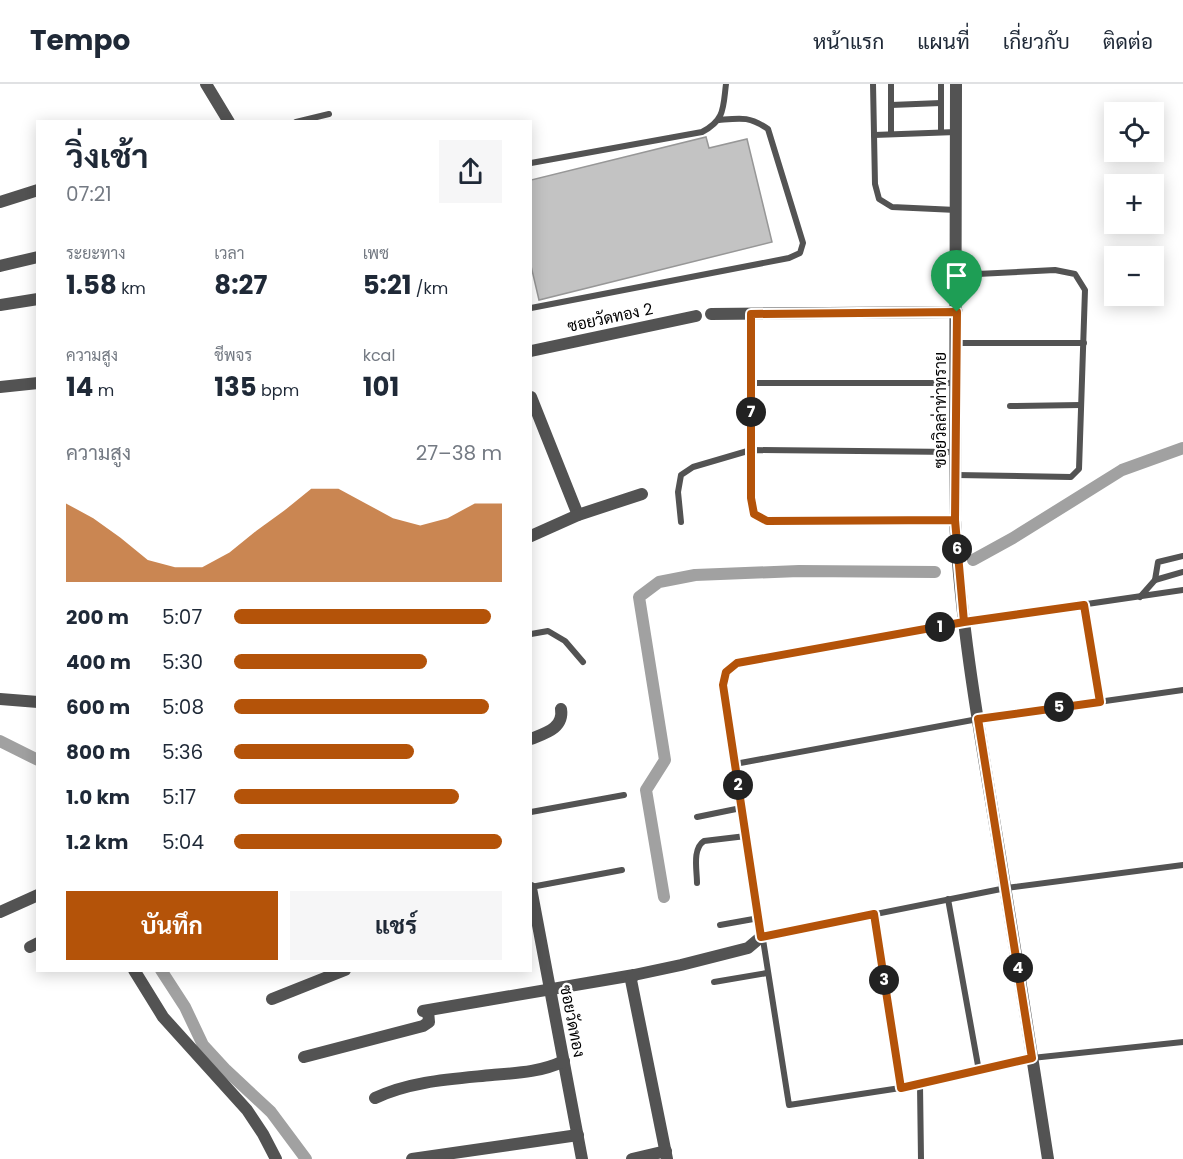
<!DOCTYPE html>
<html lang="th">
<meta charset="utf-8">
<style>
body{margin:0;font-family:Poppins,Sarabun,sans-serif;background:#f6f6f7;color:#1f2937;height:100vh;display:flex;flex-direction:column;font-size:22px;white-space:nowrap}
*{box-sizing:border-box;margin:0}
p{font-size:20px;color:#747a83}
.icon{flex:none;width:33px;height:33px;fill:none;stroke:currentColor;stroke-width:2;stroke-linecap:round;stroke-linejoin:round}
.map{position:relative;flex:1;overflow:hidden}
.sheet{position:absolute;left:36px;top:36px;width:496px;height:852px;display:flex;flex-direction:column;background:#fff;border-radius:0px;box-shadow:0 3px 15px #0003}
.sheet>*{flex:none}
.controls{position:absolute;left:1104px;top:18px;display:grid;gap:12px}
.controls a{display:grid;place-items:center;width:60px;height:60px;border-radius:0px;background:#fff;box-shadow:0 3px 15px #0003;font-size:30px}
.pin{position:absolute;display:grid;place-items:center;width:51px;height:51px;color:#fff;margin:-62px -26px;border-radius:50% 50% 50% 0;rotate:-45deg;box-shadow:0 0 6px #0007}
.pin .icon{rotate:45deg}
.km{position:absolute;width:30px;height:30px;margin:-15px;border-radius:50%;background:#222;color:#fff;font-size:16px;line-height:30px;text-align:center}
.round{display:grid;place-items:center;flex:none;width:63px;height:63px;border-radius:0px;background:#f6f6f7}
.overview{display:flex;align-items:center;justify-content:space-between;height:102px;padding:0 30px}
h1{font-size:33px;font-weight:700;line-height:45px}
.metrics{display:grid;grid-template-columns:repeat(3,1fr);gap:9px;height:102px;padding:6px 30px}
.metrics div{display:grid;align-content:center}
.metrics b{font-size:26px;font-weight:700}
.metrics small{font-size:16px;font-weight:400}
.metrics p{font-size:16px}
.chart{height:168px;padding:12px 30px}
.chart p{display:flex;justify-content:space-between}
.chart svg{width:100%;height:108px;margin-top:6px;fill:#b45309;opacity:.7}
.button{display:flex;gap:12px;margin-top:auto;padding:12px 30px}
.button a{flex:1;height:69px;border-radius:0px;background:#b45309;color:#fff;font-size:24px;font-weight:700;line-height:69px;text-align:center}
.button a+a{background:#f6f6f7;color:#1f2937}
ul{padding:0 30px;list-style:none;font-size:20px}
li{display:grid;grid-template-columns:96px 72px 1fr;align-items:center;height:45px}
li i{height:15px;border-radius:8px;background:#b45309}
header{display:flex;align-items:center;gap:36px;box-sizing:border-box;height:84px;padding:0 30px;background:#fff;border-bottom:2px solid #e0e1e3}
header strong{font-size:28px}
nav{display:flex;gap:33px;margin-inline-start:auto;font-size:21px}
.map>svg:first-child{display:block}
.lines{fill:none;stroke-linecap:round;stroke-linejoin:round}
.canal{stroke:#a1a1a1;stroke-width:12}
.building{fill:#c3c3c3;stroke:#979797;stroke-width:1.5}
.service{stroke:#535353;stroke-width:6}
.minor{stroke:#535353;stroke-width:12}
.route-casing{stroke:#fff;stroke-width:12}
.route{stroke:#b45309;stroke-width:8}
.labels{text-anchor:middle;stroke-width:5;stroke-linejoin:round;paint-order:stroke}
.street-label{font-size:16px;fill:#000;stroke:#fff}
</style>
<header>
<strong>Tempo</strong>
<nav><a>หน้าแรก</a><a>แผนที่</a><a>เกี่ยวกับ</a><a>ติดต่อ</a></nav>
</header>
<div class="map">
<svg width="1183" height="1075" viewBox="0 0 1183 1075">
<rect width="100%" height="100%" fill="#fff"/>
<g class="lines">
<g class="canal">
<path d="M973,476L1013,454L1122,386L1183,364"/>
<path d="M0,657L38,676"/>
<path d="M664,813L646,706L665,676L639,513L659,498L695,491L799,487L935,488"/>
<path d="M161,886L185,923L203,961L226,986L271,1028L306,1075"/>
</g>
</g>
<path class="building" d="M706,53L709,64L747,55L772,158L539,216L531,182V96Z"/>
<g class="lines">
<g class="service">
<path d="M873,0L875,100L879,115L892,123L956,126"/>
<path d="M891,0V50"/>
<path d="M891,21L941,19"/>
<path d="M296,38L329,30"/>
<path d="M941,48V0"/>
<path d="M874,51L956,48"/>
<path d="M531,79L702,48C725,36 723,24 726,0"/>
<path d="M531,224L789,174L800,169L803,159L768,45C749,32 741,34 719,36"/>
<path d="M751,230V414L754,431L767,437L955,436"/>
<path d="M957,259H1084"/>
<path d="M751,299H957"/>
<path d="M1010,322L1081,321"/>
<path d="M956,391L1071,393L1079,385L1085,206L1075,190L1055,186L957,191"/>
<path d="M681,438L678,408L681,391L693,383L751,366L955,368"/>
<path d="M1155,496L1183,488"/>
<path d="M1183,506L964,538L737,579L726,588L723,601L789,1021L920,1001L1032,974L1183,958"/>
<path d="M1140,513L1155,496L1158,478L1183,472"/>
<path d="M1084,521L1100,618"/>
<path d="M531,550L548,547L565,557L583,578"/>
<path d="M735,680L978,635L1183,606"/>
<path d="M531,728L624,711"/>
<path d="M697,733L741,724"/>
<path d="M697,799C697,786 692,765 704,757L746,752"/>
<path d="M531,803L622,786"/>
<path d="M948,815L979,987"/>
<path d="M874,830L901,1003"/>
<path d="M720,841L759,834"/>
<path d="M761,853L1006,804L1183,781"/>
<path d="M714,898L767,889"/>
<path d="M920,1001L921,1075"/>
</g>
<g class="minor">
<path d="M206,0L229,38"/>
<path d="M956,0L955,436C961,547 981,656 999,765C1016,868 1032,972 1048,1075"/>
<path d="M0,118L38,106"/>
<path d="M0,182L38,173"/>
<path d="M0,221L38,215"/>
<path d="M711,230L957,228"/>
<path d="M531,267L696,232"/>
<path d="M0,303L38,299"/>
<path d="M531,313L578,431"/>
<path d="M531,452L578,431L642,410"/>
<path d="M0,615L38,618"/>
<path d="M531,655C546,649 564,644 561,625"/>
<path d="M531,804L582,1075"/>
<path d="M0,828L38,811"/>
<path d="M30,863L38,859"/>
<path d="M134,886L163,933L247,1026L263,1050L276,1075"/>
<path d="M272,915L345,886"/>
<path d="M423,927L634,891"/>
<path d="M304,973L423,942L429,938L428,927"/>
<path d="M375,1014C411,997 452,995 492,991C518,989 541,988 564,977"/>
<path d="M412,1075L578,1051"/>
<path d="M632,1075L666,1067"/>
<path d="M667,1075L631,896L634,891L681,881L748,864L761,853"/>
</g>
</g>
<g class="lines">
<g class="route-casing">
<path id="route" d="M957,228L955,436L964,538L737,579L726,588L723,601L761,853L874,830L901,1004L1032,974L978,635L1100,618L1084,521L964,538L955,436L767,437L754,430L751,414V230L957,228"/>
</g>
<use href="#route" class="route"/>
</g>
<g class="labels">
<g class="street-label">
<text transform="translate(610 233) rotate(-12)" y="6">ซอยวัดทอง 2</text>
<text transform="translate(940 326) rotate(-90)" y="6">ซอยวิลล่าท่าทราย</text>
<text transform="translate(573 937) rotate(79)" y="6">ซอยวัดทอง</text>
</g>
</g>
</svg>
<div class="controls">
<a><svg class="icon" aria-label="locate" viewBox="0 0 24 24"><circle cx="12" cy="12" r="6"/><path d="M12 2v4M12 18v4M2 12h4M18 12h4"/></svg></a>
<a>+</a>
<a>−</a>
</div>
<div class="pin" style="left:957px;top:228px;background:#1e9e55"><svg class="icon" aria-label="arrive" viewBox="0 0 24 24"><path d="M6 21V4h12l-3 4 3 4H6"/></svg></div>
<b class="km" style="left:940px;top:543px">1</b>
<b class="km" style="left:738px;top:701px">2</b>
<b class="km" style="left:884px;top:896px">3</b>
<b class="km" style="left:1018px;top:884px">4</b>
<b class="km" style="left:1059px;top:623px">5</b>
<b class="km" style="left:957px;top:465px">6</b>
<b class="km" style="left:751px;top:328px">7</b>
<section class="sheet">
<div class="overview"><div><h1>วิ่งเช้า</h1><p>07:21</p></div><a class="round"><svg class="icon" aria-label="share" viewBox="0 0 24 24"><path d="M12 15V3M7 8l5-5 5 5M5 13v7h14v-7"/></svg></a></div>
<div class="metrics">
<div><p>ระยะทาง</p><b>1.58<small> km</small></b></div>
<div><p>เวลา</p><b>8:27</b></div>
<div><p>เพซ</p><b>5:21<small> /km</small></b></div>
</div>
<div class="metrics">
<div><p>ความสูง</p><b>14<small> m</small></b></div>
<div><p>ชีพจร</p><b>135<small> bpm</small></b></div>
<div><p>kcal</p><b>101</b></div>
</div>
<div class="chart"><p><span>ความสูง</span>27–38 m</p>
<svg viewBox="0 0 160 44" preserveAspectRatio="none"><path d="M0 44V12L10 18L20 26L30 35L40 38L50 38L60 32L70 23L80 15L90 6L100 6L110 12L120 18L130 21L140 18L150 12L160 12V44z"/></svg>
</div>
<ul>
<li><b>200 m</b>5:07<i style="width:96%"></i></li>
<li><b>400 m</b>5:30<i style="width:72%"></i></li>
<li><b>600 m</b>5:08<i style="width:95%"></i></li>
<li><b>800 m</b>5:36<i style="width:67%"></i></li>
<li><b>1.0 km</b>5:17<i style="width:84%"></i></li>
<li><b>1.2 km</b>5:04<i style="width:100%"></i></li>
</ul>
<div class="button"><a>บันทึก</a><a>แชร์</a></div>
</section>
</div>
